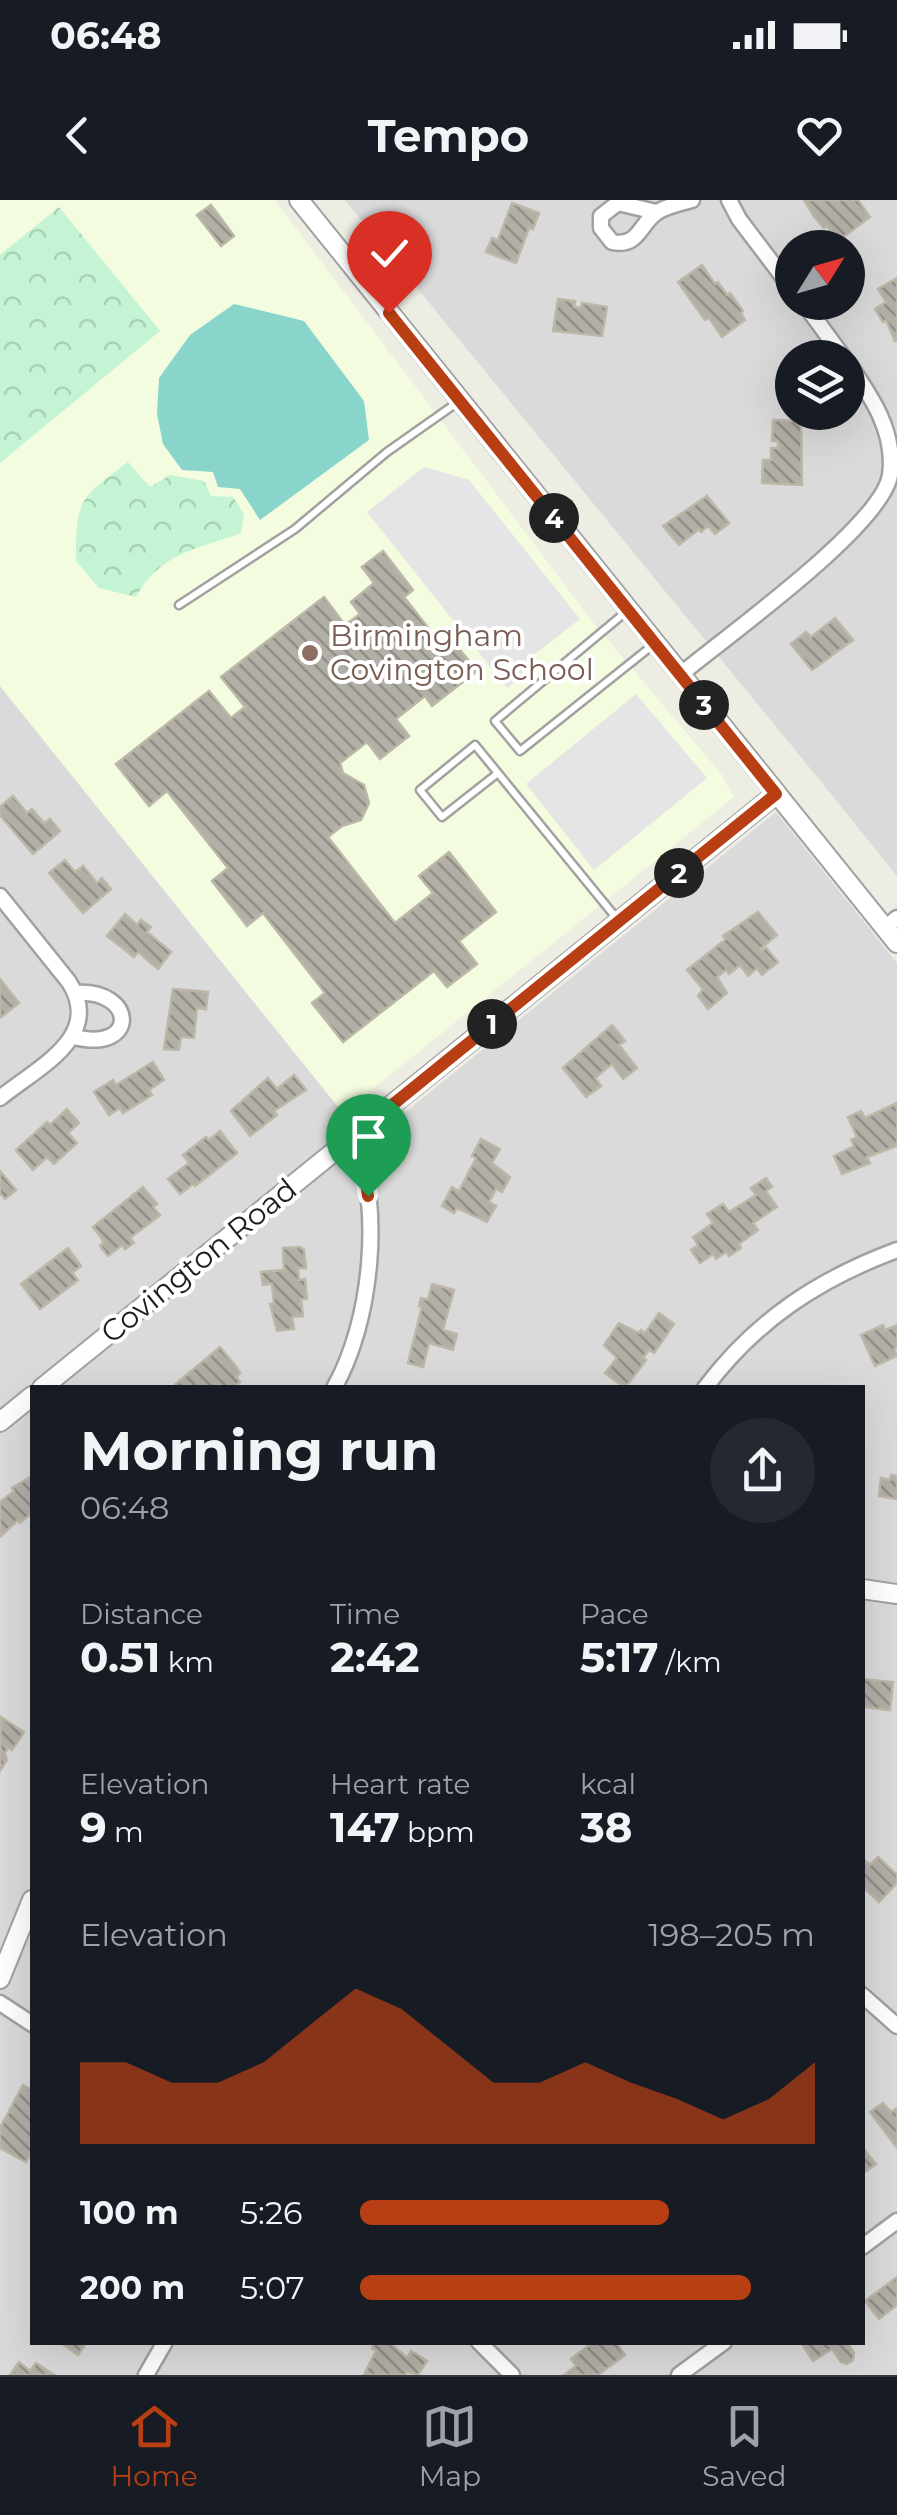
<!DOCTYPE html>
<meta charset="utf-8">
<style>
body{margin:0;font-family:Montserrat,sans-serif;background:#242831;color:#f1f3f6;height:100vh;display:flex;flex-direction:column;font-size:38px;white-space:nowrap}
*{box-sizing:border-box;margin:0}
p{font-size:32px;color:#9ea1a6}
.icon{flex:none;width:55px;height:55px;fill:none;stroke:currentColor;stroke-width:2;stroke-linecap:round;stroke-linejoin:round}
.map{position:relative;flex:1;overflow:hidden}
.panel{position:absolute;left:30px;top:1185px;width:835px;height:960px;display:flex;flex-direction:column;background:#171b24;border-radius:0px;box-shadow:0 10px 40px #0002}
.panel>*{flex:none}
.needle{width:65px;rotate:53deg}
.buttons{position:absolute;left:775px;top:30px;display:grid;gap:20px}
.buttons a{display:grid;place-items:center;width:90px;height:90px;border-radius:50%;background:#171b24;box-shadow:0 10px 40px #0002;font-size:50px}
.pin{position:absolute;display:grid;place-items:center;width:85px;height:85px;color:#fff;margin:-102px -42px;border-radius:50% 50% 50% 0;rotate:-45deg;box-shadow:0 0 10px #0007}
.pin .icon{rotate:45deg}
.km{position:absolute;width:50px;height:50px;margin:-25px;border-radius:50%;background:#222;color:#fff;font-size:28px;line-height:50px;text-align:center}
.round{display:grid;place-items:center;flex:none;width:105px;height:105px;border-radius:52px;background:#242831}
.headline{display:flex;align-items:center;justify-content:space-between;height:170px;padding:0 50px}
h1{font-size:55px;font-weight:700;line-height:75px}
.metrics{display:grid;grid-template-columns:repeat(3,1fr);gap:15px;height:170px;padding:10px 50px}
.metrics div{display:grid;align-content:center}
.metrics b{font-size:42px;font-weight:700}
.metrics small{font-size:28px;font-weight:400}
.metrics p{font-size:28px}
.chart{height:280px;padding:20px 50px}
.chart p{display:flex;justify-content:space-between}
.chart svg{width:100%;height:180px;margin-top:10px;fill:#b73f13;opacity:.7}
ul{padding:0 50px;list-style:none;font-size:32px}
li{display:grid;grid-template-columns:160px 120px 1fr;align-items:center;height:75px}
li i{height:25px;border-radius:12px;background:#b73f13}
.status{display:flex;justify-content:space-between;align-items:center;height:70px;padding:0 50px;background:#171b24;direction:ltr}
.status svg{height:28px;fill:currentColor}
header{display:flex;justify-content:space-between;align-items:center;height:130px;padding:0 50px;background:#171b24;font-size:45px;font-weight:700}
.tab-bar{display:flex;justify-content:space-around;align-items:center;height:140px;border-top:2px solid #363941;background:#171b24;font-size:28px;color:#9ea1a6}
.tab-bar a{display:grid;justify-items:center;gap:5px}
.tab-bar .current{color:#b73f13}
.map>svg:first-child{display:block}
.residential{fill:#dbdada;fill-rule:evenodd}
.education{fill:#f4fcdf}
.park{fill:url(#park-crowns)}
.pitch{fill:#89d5cc}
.parking{fill:#e5e5e5}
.building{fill:url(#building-back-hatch);stroke:#bdb7a8;stroke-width:2.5}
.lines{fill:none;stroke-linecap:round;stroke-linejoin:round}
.service-casing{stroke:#a1a1a1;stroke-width:11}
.minor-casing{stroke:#a1a1a1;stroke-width:19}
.tertiary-casing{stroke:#a1a1a1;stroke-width:22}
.service{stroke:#fff;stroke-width:6}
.minor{stroke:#fff;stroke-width:14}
.tertiary{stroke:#fff;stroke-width:18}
.route-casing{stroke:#fff;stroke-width:20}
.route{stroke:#b73f13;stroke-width:12}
.education-dot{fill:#8d6e63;stroke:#fff;stroke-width:4}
.labels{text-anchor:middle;stroke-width:8;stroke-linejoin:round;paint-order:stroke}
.education-label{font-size:30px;fill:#785e54;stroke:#fff;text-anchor:start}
.street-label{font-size:30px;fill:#1d1d1d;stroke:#fff}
</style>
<div class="status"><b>06:48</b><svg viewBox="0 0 49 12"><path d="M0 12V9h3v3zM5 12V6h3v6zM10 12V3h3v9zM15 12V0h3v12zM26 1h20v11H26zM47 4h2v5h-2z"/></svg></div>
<header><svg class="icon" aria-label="back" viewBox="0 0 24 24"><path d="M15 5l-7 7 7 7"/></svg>Tempo<svg class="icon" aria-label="heart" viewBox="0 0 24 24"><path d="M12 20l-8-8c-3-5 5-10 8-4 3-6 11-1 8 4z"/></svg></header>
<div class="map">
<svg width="897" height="2175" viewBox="0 0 897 2175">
<defs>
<pattern id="park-crowns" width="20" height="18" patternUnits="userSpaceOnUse" patternTransform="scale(2.5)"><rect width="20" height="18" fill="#c5f4d5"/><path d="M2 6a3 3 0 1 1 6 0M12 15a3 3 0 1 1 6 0" fill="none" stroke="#a9d1b6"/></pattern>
<pattern id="building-back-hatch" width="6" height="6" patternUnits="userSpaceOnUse" patternTransform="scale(2.5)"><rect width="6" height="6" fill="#b2afa7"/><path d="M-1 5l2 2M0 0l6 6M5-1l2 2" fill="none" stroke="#908e87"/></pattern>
</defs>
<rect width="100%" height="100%" fill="#edede4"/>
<g class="residential">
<path d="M345,0H897V676L818,578ZM792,48H848V102H792ZM792,158H848V212H792Z"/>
<path d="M0,486L343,913L371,940L776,612L897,763V2175H0ZM32,1188H862V2142H32Z"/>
</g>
<path class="education" d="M0,0H275L592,421L722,575L734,597L343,913L0,486Z"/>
<g class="park">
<path d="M59,7L160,131L0,263V55Z"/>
<path d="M128,262L150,287L170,275L204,281L211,296L233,297L244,314L241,333C196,350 161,352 136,397L99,388L76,361C76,299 79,299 128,262Z"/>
</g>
<path class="pitch" d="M234,104L304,121L364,201L369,240L260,320L240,289L218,287L213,272L182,270L163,244L157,214L159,178L190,135Z"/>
<g class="parking">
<path d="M424,267L469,280L580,419L535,454L540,462L507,488L367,312Z"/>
<path d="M636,494L707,578L594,670L526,584Z"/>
</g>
<g class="building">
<path d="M804,0H858L870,17L838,41L827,26L824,28L815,18Z"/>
<path d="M512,3L539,13L533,29L529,28L516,63L486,52L492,38L498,40Z"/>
<path d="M211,5L234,36L221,46L197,15Z"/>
<path d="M702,65L715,84L718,82L727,95L730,93L743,111L741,113L745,120L722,137L709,118L705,120L678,82Z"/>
<path d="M897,78V140L895,141L886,120L883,122L875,109L886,102L878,89Z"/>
<path d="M558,99L575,101L574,107L581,108L582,103L607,107L602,136L553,131Z"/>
<path d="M773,220L801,221L802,285L762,283L763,260H771V248H778V241H772Z"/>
<path d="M707,296L729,323L715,334L708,326L701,332L699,329L679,345L663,326Z"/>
<path d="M383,351L413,390L404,397L448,453L457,446L477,471L432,506L425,496L396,519L409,536L380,559L367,542L340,563L343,573L364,585L369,603L361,620L342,626L328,637L395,723L433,693L419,676L449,652L496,712L459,741L477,764L447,787L434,771L343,842L312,803L325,793L263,713L247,726L212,681L228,668L167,591L149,606L116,564L209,491L231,518L245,507L221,477L324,397L345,425L360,414L351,402L374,383L362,367Z"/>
<path d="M835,418L853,440L812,470L791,444L806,432L811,437Z"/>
<path d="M13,596L27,613L32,609L44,623L50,619L60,631L33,654L0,615V607Z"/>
<path d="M65,660L75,672L83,666L97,683L102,678L111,689L83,713L49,673Z"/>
<path d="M758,712L777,735L760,749L762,751L766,748L778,762L762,775L757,768L748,776L740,765L729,774L726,770L717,777L727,793L708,809L698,796L703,789L687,770L726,739L723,736Z"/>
<path d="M125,714L137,725L141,720L151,727L147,732L171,752L158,769L138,752L134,757L107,736Z"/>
<path d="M0,779L19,803L0,818Z"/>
<path d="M173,789L208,792L206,809L197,808L194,838L181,837L179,850L164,849Z"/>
<path d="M612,825L625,841L619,845L637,868L623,879L612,864L595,878L601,886L586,897L563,868Z"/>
<path d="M153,862L164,880L149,890L152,895L123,913L120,908L109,915L94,892L113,880L116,885Z"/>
<path d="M294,875L306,890L274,911L277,915L250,936L231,911L268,878L277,889Z"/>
<path d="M897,903V946L867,957L870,963L842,974L834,956L854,946L851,940L857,937L848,917L861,911L865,918Z"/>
<path d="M67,909L79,923L68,933L77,943L54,964L47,957L33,970L16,950L47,922L50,925Z"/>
<path d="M220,931L237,953L195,986L193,984L180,994L168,979L189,963L183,955L206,937L209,940Z"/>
<path d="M481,939L500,949L492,963L510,977L502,992L496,989L489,1002L496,1006L487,1022L457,1008L454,1013L442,1006L452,987L459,991L476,958L472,956Z"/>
<path d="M0,971L16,990L5,999L0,993Z"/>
<path d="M766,978L772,987L766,991L777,1007L753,1023L758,1030L739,1044L741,1048L729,1056L726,1052L716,1059L713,1054L700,1063L691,1050L698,1045L693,1037L713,1023L707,1014L723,1004L729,1012L756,995L751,988Z"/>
<path d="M143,987L157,1004L153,1007L160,1015L130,1038L134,1043L125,1049L122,1045L108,1056L100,1046L104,1042L93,1027Z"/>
<path d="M300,1047L304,1050L306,1068H298L299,1080L305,1079L307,1099H301L303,1116L292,1117L294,1129L277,1131L270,1104H274L272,1084L263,1085L261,1072L284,1070L283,1048Z"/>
<path d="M68,1048L81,1066L72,1073L78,1080L40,1109L21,1084Z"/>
<path d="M432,1084L454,1090L443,1130L457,1134L453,1150L429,1143L423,1167L408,1163L422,1106H419L421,1098L428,1100Z"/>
<path d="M659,1113L674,1124L654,1153L649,1150L643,1158L646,1160L625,1188L605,1173L617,1158L604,1145L619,1123L639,1133L641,1130L645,1133Z"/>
<path d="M883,1125L885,1130L897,1125V1148L894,1149L897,1156L875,1166L861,1135Z"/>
<path d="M220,1147L237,1168L240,1173L236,1177L240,1182L233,1188H171Z"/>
<path d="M891,1275L897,1276V1299L879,1296L881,1278L890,1280Z"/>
<path d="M32,1276V1313L20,1323L18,1320L0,1337V1302L14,1291L12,1288Z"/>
<path d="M862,1479L893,1482L890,1510L862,1507Z"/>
<path d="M1,1517L24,1532L12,1550L8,1548L5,1553L7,1560L0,1571Z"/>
<path d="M878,1657L897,1675V1683L879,1702L862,1686V1658L870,1665Z"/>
<path d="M23,1885L32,1890V1950L26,1962L0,1948V1928Z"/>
<path d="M883,1903L891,1912L897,1908V1948L870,1912Z"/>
<path d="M862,1947L876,1964L862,1974Z"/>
<path d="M897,2077V2105L879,2119L865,2101Z"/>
<path d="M60,2142H87L78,2155Z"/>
<path d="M375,2142H389L407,2158L411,2151L427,2161L418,2175L407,2172L405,2175H364L376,2151L372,2148Z"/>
<path d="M586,2142H616L625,2155L598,2175H564L576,2166L571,2159L588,2146Z"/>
<path d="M805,2142H851L848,2144L854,2153L853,2160L847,2164L841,2162L832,2149L813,2161L802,2144Z"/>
<path d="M19,2162L30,2171L36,2163L54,2175H10Z"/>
</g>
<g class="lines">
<g class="service-casing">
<g id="service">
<path d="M179,405L295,329L387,252L458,202"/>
<path d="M627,411L495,521L520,551L653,445"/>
<path d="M498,573L442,617L420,590L475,545L618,720"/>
</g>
</g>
<g class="minor-casing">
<g id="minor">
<path d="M729,0L739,19L792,89"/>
<path d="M656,12L618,3L601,16V28L612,42C640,48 640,21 659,11C668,6 681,3 692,0"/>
<path d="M803,102L844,158"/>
<path d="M680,475C724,438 882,326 890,275C896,232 871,196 848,163"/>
<path d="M0,696L69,782C104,837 38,867 0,898"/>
<path d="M885,728L897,718"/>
<path d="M74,837C139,853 136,789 76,793"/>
<path d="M334,1188C372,1122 383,1005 354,936"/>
<path d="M705,1188C756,1120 819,1079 897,1050"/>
<path d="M862,1795L897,1826"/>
<path d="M0,1803L32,1824"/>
<path d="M862,2047L897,2021"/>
<path d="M479,2142L512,2175"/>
<path d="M146,2175L165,2142"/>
<path d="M679,2175L724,2142"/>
</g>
</g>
<g class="tertiary-casing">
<g id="tertiary">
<path d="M299,0L897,743"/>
<path d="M42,1188L776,594"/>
<path d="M0,1222L32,1196"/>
<path d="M862,1389L897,1394"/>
<path d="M0,1779L32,1700"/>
</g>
</g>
<use href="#service" class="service"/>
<use href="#minor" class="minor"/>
<use href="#tertiary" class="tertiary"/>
</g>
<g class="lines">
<g class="route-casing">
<path id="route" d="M368,996L362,954L354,936L776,594L389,113"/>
</g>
<use href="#route" class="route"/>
</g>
<circle class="education-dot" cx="310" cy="453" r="10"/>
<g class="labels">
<g class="education-label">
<text x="330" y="446">Birmingham<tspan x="330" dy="34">Covington School</tspan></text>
</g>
<g class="street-label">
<text transform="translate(199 1061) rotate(-39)" y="10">Covington Road</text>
</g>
</g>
</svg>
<div class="buttons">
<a><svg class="needle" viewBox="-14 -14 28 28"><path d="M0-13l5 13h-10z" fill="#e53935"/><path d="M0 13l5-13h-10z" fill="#9ea1a6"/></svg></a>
<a><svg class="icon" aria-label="layers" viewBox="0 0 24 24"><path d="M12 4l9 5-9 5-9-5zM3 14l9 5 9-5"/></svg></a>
</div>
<div class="pin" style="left:368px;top:996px;background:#1e9e55"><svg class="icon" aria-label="arrive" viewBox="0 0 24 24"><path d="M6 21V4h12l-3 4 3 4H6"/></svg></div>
<div class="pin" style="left:389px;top:113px;background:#d93025"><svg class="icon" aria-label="check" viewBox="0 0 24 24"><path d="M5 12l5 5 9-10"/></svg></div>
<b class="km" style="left:492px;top:824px">1</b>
<b class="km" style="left:679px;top:673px">2</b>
<b class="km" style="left:704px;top:505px">3</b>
<b class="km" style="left:554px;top:318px">4</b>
<section class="panel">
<div class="headline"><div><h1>Morning run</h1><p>06:48</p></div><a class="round"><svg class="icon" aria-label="share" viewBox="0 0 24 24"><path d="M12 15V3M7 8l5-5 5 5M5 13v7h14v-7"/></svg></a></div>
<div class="metrics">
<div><p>Distance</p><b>0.51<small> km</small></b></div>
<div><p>Time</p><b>2:42</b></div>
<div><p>Pace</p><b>5:17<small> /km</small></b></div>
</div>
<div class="metrics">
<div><p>Elevation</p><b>9<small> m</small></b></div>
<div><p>Heart rate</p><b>147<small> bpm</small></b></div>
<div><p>kcal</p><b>38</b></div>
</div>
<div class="chart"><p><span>Elevation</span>198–205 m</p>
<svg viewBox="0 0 160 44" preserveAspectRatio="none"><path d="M0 44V24L10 24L20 29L30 29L40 24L50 15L60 6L70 11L80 20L90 29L100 29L110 24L120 29L130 33L140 38L150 33L160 24V44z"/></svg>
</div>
<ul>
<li><b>100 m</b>5:26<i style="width:68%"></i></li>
<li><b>200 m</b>5:07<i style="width:86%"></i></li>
</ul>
</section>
</div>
<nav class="tab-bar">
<a class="current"><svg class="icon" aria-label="home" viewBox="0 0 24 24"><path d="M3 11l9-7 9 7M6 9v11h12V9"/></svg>Home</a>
<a><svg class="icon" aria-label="map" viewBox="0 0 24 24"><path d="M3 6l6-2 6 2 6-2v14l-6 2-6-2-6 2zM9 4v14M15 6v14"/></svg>Map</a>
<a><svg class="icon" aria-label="saved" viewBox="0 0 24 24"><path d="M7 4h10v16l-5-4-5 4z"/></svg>Saved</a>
</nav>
